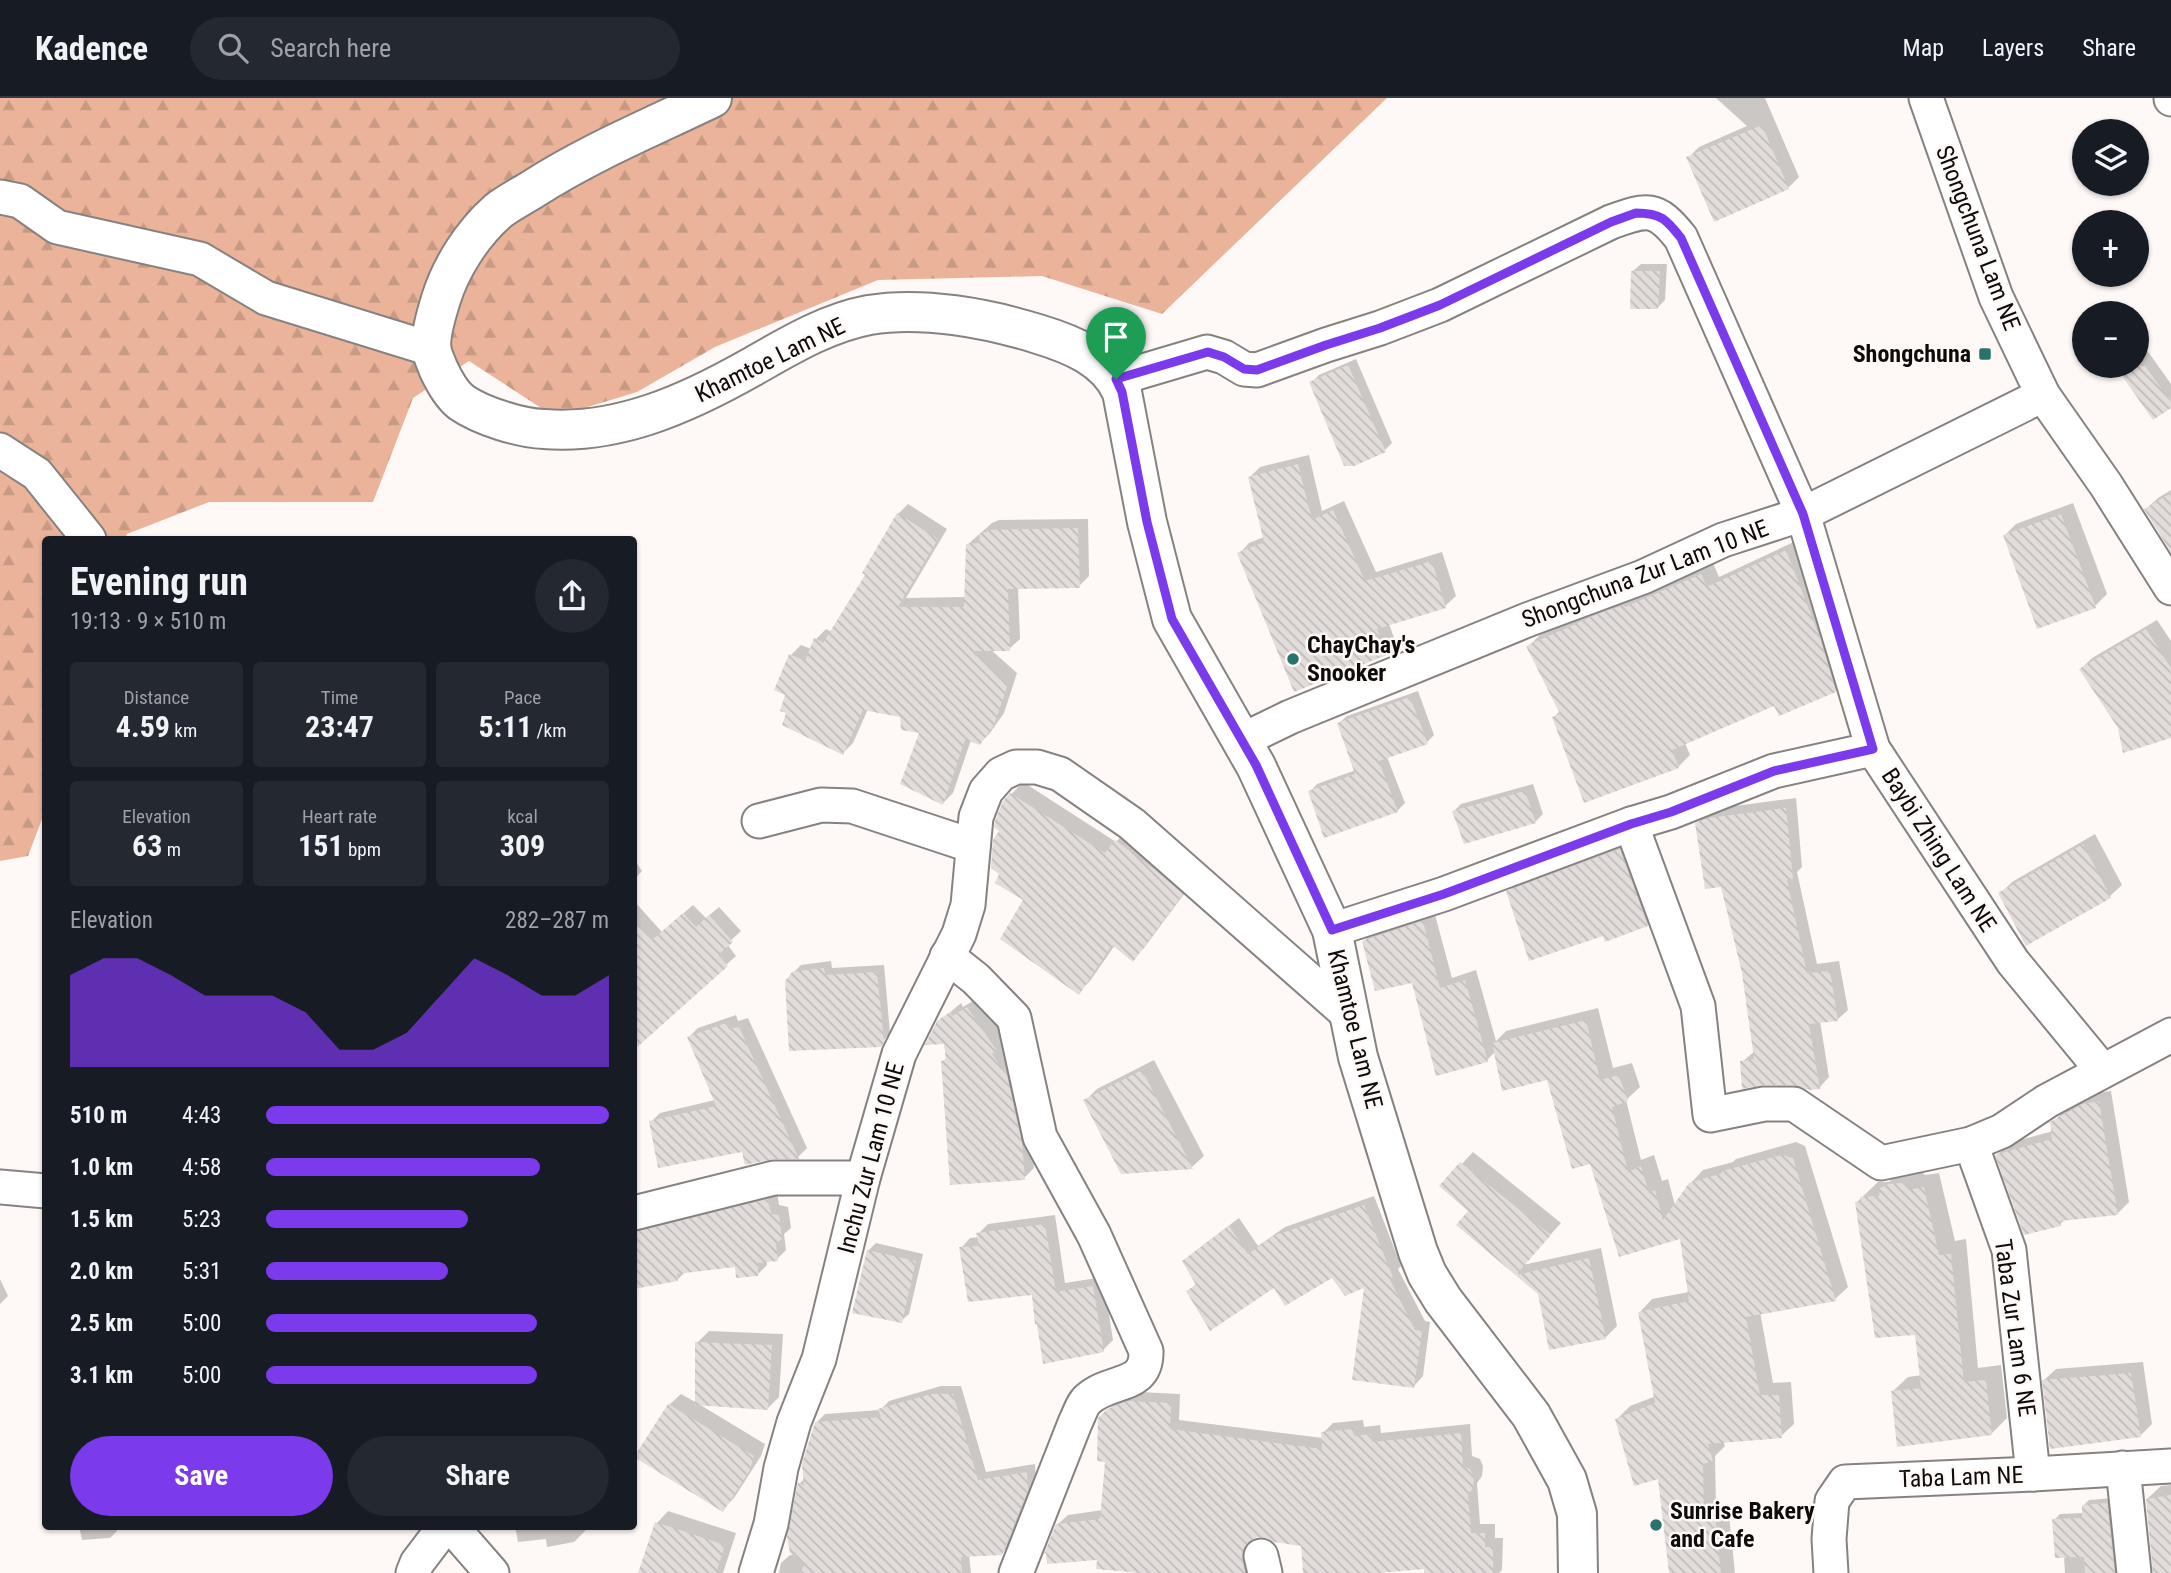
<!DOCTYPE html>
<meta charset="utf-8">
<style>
body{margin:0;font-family:"Roboto Condensed",sans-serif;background:#242831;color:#f1f3f6;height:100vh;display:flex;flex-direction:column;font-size:26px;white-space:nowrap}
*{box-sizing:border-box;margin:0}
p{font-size:23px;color:#9ea1a6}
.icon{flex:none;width:38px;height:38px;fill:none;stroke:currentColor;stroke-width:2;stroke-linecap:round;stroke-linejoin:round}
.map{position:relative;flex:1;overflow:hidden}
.panel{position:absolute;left:42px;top:438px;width:595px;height:994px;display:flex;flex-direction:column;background:#171b24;border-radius:7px;box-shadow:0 2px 5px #0004}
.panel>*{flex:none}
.fabs{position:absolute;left:2072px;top:21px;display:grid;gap:14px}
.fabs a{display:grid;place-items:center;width:77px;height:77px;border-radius:50%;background:#171b24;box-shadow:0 2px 5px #0004;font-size:35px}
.pin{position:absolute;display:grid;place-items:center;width:60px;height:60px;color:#fff;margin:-72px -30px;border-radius:50% 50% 50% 0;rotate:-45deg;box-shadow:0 0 7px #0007}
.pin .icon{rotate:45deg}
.round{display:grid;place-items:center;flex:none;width:74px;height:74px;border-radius:37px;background:#242831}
.head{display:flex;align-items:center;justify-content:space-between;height:119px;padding:0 28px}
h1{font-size:38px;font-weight:700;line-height:52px}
.figures{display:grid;grid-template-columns:repeat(3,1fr);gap:10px;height:119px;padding:7px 28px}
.figures div{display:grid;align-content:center;border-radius:7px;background:#242831;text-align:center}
.figures b{font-size:30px;font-weight:700}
.figures small{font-size:19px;font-weight:400}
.figures p{font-size:19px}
.chart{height:196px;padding:14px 28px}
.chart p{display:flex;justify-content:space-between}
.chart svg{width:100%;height:126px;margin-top:7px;fill:#7c3aed;opacity:.7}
.action{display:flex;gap:14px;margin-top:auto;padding:14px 28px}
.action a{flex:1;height:80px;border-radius:42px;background:#7c3aed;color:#fff;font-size:28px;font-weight:700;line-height:80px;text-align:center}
.action a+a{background:#242831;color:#f1f3f6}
ul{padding:0 28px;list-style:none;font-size:23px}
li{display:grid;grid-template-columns:112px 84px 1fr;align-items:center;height:52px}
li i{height:18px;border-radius:9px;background:#7c3aed}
header{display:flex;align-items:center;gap:42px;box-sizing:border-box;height:98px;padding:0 35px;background:#171b24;border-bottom:2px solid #363941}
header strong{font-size:33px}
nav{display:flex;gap:38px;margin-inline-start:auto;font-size:24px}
.search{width:490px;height:63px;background:#242831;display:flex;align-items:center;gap:18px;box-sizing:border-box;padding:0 24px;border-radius:38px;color:#9ea1a6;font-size:26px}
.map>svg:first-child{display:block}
.forest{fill:url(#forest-firs)}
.shadow{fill:#0003}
.building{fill:url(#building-back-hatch)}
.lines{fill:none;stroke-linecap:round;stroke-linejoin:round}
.street-casing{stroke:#868280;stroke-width:37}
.secondary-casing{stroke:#868280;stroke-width:42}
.street{stroke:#fff;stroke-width:33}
.secondary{stroke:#fff;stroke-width:38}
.route-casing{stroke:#fff;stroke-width:14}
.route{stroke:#7c3aed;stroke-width:9}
.poi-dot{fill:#2a736c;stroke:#fef9f6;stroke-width:2.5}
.labels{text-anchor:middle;stroke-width:5;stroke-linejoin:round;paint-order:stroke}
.street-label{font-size:24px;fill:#0d0c0b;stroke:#fef9f6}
.poi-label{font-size:24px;font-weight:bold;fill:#0d0c0b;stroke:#fef9f6;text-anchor:start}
</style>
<header>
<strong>Kadence</strong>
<div class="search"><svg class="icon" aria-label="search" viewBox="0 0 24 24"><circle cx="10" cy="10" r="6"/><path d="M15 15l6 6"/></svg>Search here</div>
<nav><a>Map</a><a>Layers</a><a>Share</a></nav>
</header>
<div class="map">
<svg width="2171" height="1475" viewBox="0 0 2171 1475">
<defs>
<pattern id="forest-firs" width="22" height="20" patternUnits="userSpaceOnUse" patternTransform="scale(1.75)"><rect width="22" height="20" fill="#ebb49a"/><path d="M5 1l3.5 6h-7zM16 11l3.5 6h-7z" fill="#c89a83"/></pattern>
<pattern id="building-back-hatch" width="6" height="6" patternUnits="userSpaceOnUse" patternTransform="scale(1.75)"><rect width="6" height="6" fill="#e2dddb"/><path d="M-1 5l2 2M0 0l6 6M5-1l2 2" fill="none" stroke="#c1bcbb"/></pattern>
</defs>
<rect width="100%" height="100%" fill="#fef9f6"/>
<path class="forest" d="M0,0H1387L1162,216L1042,178L878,182L715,249L637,294L555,319L469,263L413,300L373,404H209L127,436L125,441H46L45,713L28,758L0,763Z"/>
<g class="shadow">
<path d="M1716,0H1765L1799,79L1788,90L1688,60L1699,49L1747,28Z"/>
<path d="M1641,166H1667L1665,202L1658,209L1633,173Z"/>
<path d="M2137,238L2171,286V308L2154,319L2117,268H2137Z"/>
<path d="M1356,261L1392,345L1385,352L1311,285L1319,277Z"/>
<path d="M1309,357L1322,413L1344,403L1376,474L1442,454L1456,498L1445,508L1389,526L1396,545L1386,555L1239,456L1249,445L1264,439L1250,379L1260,369Z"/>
<path d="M2171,392V451L2146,411L2158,400Z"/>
<path d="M2073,405L2107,496L2095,508L2005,437L2016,426Z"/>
<path d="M908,406L947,431L906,500L966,499L967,447L992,425L999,422L1088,421L1089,478L1079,488L1018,489L1020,541L1009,551H990L1017,575L1004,615L990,635L980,645L971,642L953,695L943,705L921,633L902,617L868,611L853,645L843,655L788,613L791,557L801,547L811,551L816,541L826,531L832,534L867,477L898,416Z"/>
<path d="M1798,442L1847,581L1835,593L1775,606L1685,645L1690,657L1678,669L1554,619L1561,612L1528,549L1540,537L1614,504L1637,499L1713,465L1719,479Z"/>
<path d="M2157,522L2171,543V639L2119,629L2081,571L2092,560Z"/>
<path d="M1418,593L1434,637L1427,644L1387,659L1405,705L1397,713L1310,694L1317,686L1356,672L1339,625L1347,618Z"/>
<path d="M1023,684L1116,744L1127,732L1193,784L1144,850L1133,861L1115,847L1090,883L1078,895L1025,801L1001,775V732L1004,704Z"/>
<path d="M1533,686L1543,716L1535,724L1454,713L1461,706Z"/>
<path d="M1796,700L1802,769L1797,774L1817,866L1839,863L1848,912L1837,922L1820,923L1829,979L1819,990L1742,964L1755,953L1744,874L1723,787L1696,726L1707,716L1720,710Z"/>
<path d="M2095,736L2122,787L2110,798L2000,796L2012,784Z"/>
<path d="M1629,742L1657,817L1647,827L1604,836L1508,794L1518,784Z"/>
<path d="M634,761L642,773L634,782Z"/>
<path d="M634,803L662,834L693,807L706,820L719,809L741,833L727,846L736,858L634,949V870L637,867L634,863Z"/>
<path d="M1434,813L1452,880L1476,872L1496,943L1506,933L1598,910L1613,970L1632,965L1640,989L1626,1002L1641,1062L1654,1057L1662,1083L1668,1081L1675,1107L1690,1086L1703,1072L1733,1064L1736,1061L1796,1044L1805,1048L1848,1189L1835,1201L1760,1214L1773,1285L1791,1284L1794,1326L1781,1338L1723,1343L1725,1348L1715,1358L1716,1410L1728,1408L1735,1475H1671L1659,1378L1617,1321L1630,1308L1656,1298L1640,1214L1652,1201L1689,1194L1682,1139L1591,1064L1548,980L1495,954L1487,962L1413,883L1364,843L1376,831Z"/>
<path d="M831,863L832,870L884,867L890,935L880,947L793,875L801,867Z"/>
<path d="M978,900L1006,942L1002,946L1017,968L1032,1034L1034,1070L1024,1080L943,964L947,959L939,924L961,905L963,909Z"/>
<path d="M736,917L738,923L748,920L807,1050L798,1059H773L651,1024L660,1015L715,1002L689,939L698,930Z"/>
<path d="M1154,962L1204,1058L1192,1069L1122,1074L1085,1003L1097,991Z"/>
<path d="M2111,993L2129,1104L2117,1116L2066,1121L2060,1126L1997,1057L2009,1045L2053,1033L2052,1025L2064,1013L2096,995Z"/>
<path d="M1473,1054L1561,1125L1523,1167L1601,1150L1617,1228L1606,1239L1540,1195L1459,1127L1471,1112L1442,1087Z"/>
<path d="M1918,1071L1925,1077L1939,1075L1955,1143L1966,1141L1978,1270L2001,1267L2007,1320L1991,1336L1892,1294L1908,1279L1922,1277L1917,1235L1857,1104L1878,1084H1889L1898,1075Z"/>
<path d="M777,1093L779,1107L788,1109L791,1130L784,1136L786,1152L777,1161L767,1162V1167L758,1176L736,1167L686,1173L677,1182L634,1189V1122Z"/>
<path d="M1374,1098L1401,1168L1398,1171L1425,1223L1430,1224L1423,1278L1414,1288L1367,1187L1333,1178L1275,1187L1188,1194L1197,1185L1184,1163L1194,1154L1239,1120L1258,1148L1285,1129Z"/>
<path d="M1055,1117L1065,1185L1103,1179L1113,1242L1103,1252L1034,1195L961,1150L970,1140L979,1139L978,1136L988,1126Z"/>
<path d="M876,1145L923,1156L909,1216L901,1223L868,1153Z"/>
<path d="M0,1181L8,1198L0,1206Z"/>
<path d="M709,1233L783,1236L779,1299L768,1310L697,1305L765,1346L761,1358L734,1400L722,1412L669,1307L681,1296L697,1305V1245Z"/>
<path d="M2143,1264L2152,1326L2140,1338L2044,1282L2056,1271Z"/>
<path d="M941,1288H961L986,1374L1035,1366L1036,1382L1011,1446L1002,1455L969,1457L971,1475H779L781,1465L790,1457H792L789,1439L800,1385L805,1380L816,1325L825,1316L880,1312L889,1303Z"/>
<path d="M1139,1294L1180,1296L1179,1322L1323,1340V1335L1333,1325L1363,1322L1364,1329L1380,1327L1381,1335L1470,1326L1472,1358L1480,1361L1483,1368L1482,1378L1477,1385L1480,1426H1495V1440H1503L1502,1472L1499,1475H1426V1469L1356,1475H1305L1302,1446L1257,1437L1252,1442L1251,1452L1257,1475H1151L1099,1460L1057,1427L1068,1417L1103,1412L1107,1362L1100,1321L1119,1302Z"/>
<path d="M2171,1387V1475H2155L2147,1401L2161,1388Z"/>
<path d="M2113,1400L2122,1475H2065L2064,1458L2054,1422L2060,1416L2084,1415L2083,1408L2089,1402Z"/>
<path d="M668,1413L736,1435L723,1475H640L657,1425Z"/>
<path d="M79,1428H116L117,1433L110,1440L82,1442Z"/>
<path d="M515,1428H585L586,1432L574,1444L547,1449L546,1441L518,1444Z"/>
</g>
<g class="building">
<path d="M1762,27L1789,91L1714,124L1686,59Z"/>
<path d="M1631,173H1660L1658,211H1630Z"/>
<path d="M1348,267L1386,354L1354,368H1344L1309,284Z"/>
<path d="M2115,268H2145L2171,304V310L2153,322Z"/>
<path d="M1298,366L1312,422L1333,412L1365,483L1432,463L1446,510L1377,531L1387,557L1294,594L1237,455L1264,444L1248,379Z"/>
<path d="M2171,395V454L2144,411Z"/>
<path d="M897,415L938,441L898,509H964L966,446L979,445L980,435L987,434V432L1078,430L1080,490L1008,491L1010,553H971L1008,586L994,627L980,647L965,642L943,707L900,686L919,635L901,632L900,619L863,612L843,657L782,627L786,615L780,613L785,597L774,592L789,556L805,563L814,540L823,545L865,477L862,475Z"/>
<path d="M2061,416L2096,510L2037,531L2003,437Z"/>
<path d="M1786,452L1820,540L1836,594L1779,618L1774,608L1672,652L1679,670L1584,705L1552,619L1560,616L1526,548L1600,515L1624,507L1625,509L1701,476L1707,489Z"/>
<path d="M2146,531L2171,570V640L2123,655L2118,630L2079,571Z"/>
<path d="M1410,599L1428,646L1379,663L1398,714L1324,740L1308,693L1355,676L1337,625Z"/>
<path d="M1525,693L1536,725L1464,746L1452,713Z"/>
<path d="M1010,695L1105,755L1115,742L1155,772L1183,796L1133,864L1112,847L1079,897L1000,841L1023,802L995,785L999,776L991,770L993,742L999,733L994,729L995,723L1003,703Z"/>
<path d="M1786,710L1793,781L1787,782L1807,875L1830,873L1838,923L1809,926L1820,991L1808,992L1794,987H1764L1742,991L1740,963L1754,961L1742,875L1721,789L1705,791L1695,725L1708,720Z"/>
<path d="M2083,746L2111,800L2026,848L1998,795Z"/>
<path d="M1620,751L1648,828L1605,844L1603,838L1529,863L1506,793Z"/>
<path d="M683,815L696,829L709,817L733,844L718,857L728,868L634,952V823L652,842Z"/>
<path d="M1423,823L1440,890L1465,882L1488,964L1436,978L1412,885L1375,893L1362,843Z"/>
<path d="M824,870L825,877L877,874L884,944L881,949L789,953L785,883L792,874Z"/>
<path d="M967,909L997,953L992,956L1007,978L1022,1046L1025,1082L950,1087L941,963L946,962L944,946L925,947L937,923L950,914L952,918Z"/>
<path d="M1586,922L1600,982L1619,977L1628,1003L1612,1009L1628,1074L1641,1068L1649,1095L1655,1092L1663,1122L1689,1085L1722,1075V1073L1782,1057L1793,1060L1836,1203L1746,1219L1760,1297H1779L1782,1340L1708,1346L1713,1363L1703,1366L1704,1422L1715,1420L1721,1475H1669L1658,1381L1634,1388L1615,1321L1655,1305L1638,1214L1689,1203L1680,1141L1619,1159L1590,1066L1572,1071L1547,982L1502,993L1492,945Z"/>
<path d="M726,925L729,931L739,929L799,1061H774L745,1067L742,1054L658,1070L649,1023L716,1008L687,939Z"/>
<path d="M1142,972L1193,1071L1121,1076L1083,1002Z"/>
<path d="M2099,1003L2118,1117L2060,1123L2061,1128L2024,1137L1995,1057L2052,1041L2050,1024L2083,1006Z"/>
<path d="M1460,1064L1551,1137L1516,1177L1589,1160L1606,1241L1549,1252L1538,1196L1456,1127L1468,1113L1439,1088Z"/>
<path d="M1902,1085L1909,1092L1924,1089L1939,1157L1951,1156L1964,1284L1986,1282L1992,1337L1897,1349L1891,1293L1921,1290L1915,1237L1875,1240L1855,1104L1861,1103L1860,1099L1879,1098L1880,1090L1889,1086Z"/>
<path d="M768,1101L771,1116L779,1117L782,1141L776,1146L778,1163L758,1165V1178L736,1180L735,1169L677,1176L678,1183L634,1191V1134Z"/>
<path d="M1364,1107L1393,1179L1389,1180L1415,1232L1422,1233L1414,1290L1352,1282L1364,1190L1345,1198L1332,1180L1285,1208L1274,1190L1210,1233L1186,1193L1196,1187L1182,1163L1229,1128L1248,1156L1273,1138Z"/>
<path d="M1045,1126L1056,1194L1093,1188L1104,1254L1043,1266L1037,1226L1035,1227L1032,1197L968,1204L959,1149L979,1148L976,1135Z"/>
<path d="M867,1152L916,1163L902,1225L852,1215Z"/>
<path d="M695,1244L772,1247L768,1312L695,1307Z"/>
<path d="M2131,1275L2141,1339L2050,1351L2042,1282Z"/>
<path d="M931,1296H953L978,1382L1027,1374L1028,1392L1002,1457L961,1459L962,1475H800L805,1465L790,1455L787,1439L798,1384L804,1388L802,1366L815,1324L881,1319L878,1311Z"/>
<path d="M1128,1303L1171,1305L1170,1331L1322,1351L1321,1334L1353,1331L1354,1338L1371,1336L1372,1344L1461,1335L1463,1368L1470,1371L1474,1379L1473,1390L1468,1397L1471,1435H1485V1449H1493V1475H1424V1471L1380,1475H1303L1301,1448L1274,1444L1267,1440L1257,1439L1248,1444L1243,1452L1242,1462L1245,1475H1139L1096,1471L1097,1462L1047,1466L1046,1455L1044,1456L1056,1426L1100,1421L1105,1364L1097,1363L1098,1320L1107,1311Z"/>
<path d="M668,1306L754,1358L750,1372L723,1414L634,1359Z"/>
<path d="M2171,1397V1475H2153L2146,1401Z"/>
<path d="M2107,1405L2115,1475H2085L2084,1459L2055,1460L2052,1421L2082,1420V1407Z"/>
<path d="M655,1424L725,1447L716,1475H638Z"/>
</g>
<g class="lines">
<g class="street-casing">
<g id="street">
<path d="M1926,0L1996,199L2043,297L2106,387L2171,490"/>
<path d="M2171,0V1"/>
<path d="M0,99L20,103L57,129L200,161L266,200L431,251"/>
<path d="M1116,281L1207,254L1224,259L1244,271L1257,272L1326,247L1380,230L1440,207L1611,124C1647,111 1656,108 1681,140L1803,416L1873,651L2013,864L2102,972"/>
<path d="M0,352L37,376L89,441"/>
<path d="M1243,645L1253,637L1290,619L1527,522L1643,479L1723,442L1803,416L2043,297"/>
<path d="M759,723L821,707L852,708L973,748"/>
<path d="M1631,726L1698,908L1710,1017L1764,1006H1794L1881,1065L1971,1046L2002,1033L2047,1003L2171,937"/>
<path d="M1332,832L1444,796L1631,726L1671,714L1774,673L1873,651"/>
<path d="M947,858L976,881L1014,920L1040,1039L1094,1137L1146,1253C1147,1291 1112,1280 1088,1301C1082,1306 1079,1317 1075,1325L1016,1475"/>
<path d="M1971,1046L2009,1152L2033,1376"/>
<path d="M0,1089L46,1093"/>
<path d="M634,1115L774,1080H863"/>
<path d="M2123,1370L2134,1475"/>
<path d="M451,1428L492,1475"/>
<path d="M1261,1458L1265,1475"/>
<path d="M413,1475L417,1465L445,1428"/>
<path d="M756,1475L771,1426L781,1370L794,1324L819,1261L863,1080L899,956L959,836L968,807L976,719L986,693L1001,676L1016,669H1037L1060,676L1132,726L1350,918"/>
<path d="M1831,1475L1829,1441L1832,1403L1845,1384L2033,1376L2171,1368"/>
</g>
</g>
<g class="secondary-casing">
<path id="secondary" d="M712,0C652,29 589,55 533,91C522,98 508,105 498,113C472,136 451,169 441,201C437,214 429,240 432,253C433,259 436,264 438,270C443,281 451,296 461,304C481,318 520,330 544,331C618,337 688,305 750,270C787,249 826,225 869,217C922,208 987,220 1038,236C1071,246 1107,260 1122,294L1147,424L1172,521L1256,668L1332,832L1358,959L1418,1154L1427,1176L1443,1202L1531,1317L1567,1382L1577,1416L1578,1475"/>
</g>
<use href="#street" class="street"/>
<use href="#secondary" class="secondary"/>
</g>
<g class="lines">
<g class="route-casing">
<path id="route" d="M1636,115C1661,115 1666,121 1681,140L1803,416L1873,651L1774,673L1671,714L1631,726L1444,796L1332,832L1256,667L1172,521L1147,424L1122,294L1116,281L1208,254L1224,259L1244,271L1257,272L1326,247L1380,230L1440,207L1611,124Z"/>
</g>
<use href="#route" class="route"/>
</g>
<g class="poi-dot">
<rect x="1978" y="249" width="14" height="14" rx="3.5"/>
<circle cx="1293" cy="561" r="7"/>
<circle cx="1656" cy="1427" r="7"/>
</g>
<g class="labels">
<g class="street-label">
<text transform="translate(1978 140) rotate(69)" y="8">Shongchuna Lam NE</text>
<text transform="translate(770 262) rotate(-26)" y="8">Khamtoe Lam NE</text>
<text transform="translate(1645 476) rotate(-21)" y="8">Shongchuna Zur Lam 10 NE</text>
<text transform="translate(1939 752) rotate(57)" y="8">Baybi Zhing Lam NE</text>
<text transform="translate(1355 931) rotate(76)" y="8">Khamtoe Lam NE</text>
<text transform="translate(871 1060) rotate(-75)" y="8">Inchu Zur Lam 10 NE</text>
<text transform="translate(2015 1230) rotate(82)" y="8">Taba Zur Lam 6 NE</text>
<text transform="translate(1961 1379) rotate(-2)" y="8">Taba Lam NE</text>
</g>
<g class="poi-label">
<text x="1971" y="264" text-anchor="end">Shongchuna</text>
<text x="1307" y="555">ChayChay's<tspan x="1307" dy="28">Snooker</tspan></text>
<text x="1670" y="1421">Sunrise Bakery<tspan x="1670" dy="28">and Cafe</tspan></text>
</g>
</g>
</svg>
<div class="fabs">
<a><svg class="icon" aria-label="layers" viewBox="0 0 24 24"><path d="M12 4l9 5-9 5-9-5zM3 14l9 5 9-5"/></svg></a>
<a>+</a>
<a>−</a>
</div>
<div class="pin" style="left:1116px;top:281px;background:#1e9e55"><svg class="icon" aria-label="arrive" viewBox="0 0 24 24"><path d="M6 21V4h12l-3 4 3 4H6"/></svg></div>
<section class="panel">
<div class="head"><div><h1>Evening run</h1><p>19:13 · 9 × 510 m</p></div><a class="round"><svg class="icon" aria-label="share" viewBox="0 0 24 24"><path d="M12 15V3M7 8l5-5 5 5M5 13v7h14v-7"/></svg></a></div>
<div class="figures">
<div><p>Distance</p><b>4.59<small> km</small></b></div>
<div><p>Time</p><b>23:47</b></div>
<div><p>Pace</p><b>5:11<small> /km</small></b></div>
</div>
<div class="figures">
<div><p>Elevation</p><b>63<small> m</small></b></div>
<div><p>Heart rate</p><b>151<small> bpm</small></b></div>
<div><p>kcal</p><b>309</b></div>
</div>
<div class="chart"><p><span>Elevation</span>282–287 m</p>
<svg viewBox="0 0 160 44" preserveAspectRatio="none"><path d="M0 44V12L10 6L20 6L30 12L40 19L50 19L60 19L70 25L80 38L90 38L100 32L110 19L120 6L130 12L140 19L150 19L160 12V44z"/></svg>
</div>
<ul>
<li><b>510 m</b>4:43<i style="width:100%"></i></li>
<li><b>1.0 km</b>4:58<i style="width:80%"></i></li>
<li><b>1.5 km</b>5:23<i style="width:59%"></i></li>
<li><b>2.0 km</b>5:31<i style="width:53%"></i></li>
<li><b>2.5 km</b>5:00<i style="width:79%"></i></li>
<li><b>3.1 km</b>5:00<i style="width:79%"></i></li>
</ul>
<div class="action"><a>Save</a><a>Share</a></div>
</section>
</div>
